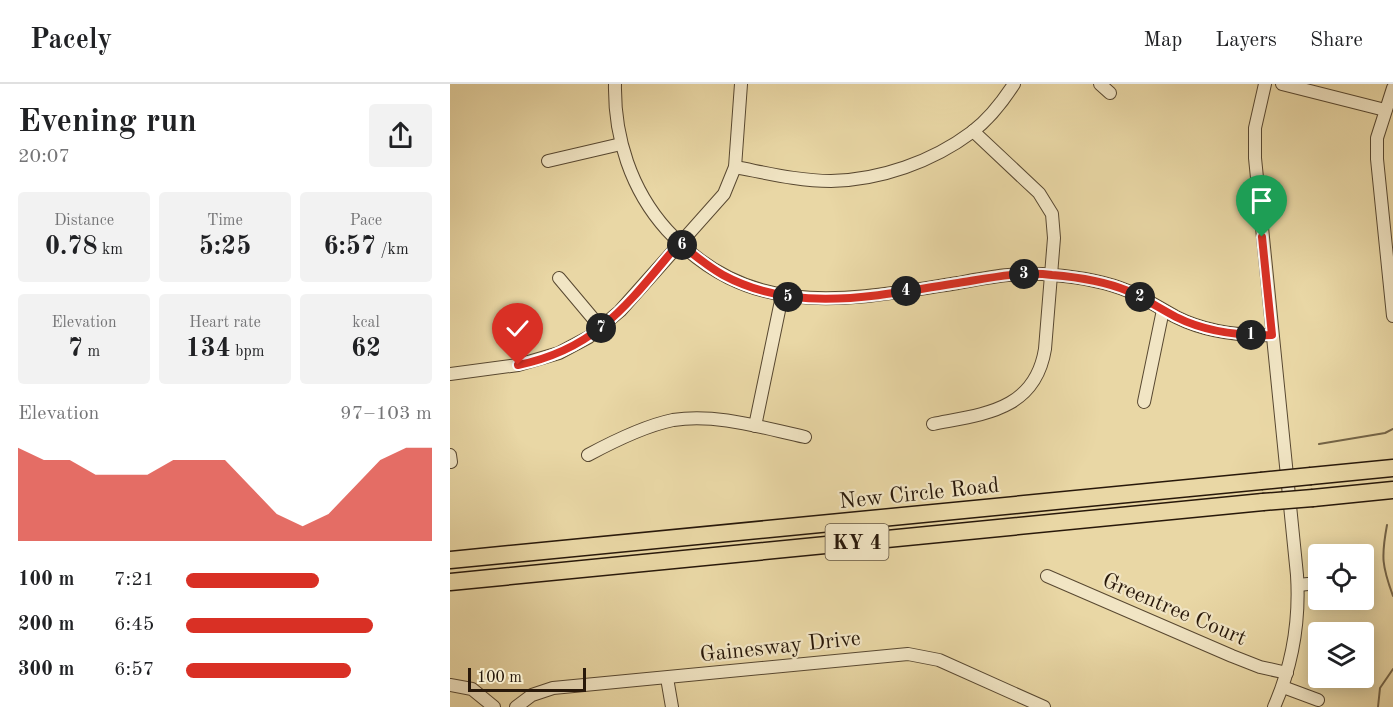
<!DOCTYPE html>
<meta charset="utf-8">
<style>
body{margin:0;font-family:"Old Standard TT",serif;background:#f2f2f2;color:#202124;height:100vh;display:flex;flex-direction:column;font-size:22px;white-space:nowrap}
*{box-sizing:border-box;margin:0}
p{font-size:20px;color:#757577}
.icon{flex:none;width:33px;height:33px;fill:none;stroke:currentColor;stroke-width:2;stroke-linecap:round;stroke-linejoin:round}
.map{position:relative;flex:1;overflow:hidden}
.drawer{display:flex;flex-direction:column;background:#fff;width:450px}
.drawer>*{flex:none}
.controls{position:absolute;left:858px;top:460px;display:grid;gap:12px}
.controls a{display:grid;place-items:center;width:66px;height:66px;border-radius:6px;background:#fff;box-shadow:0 3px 15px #0003;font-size:30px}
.scale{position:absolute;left:18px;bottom:15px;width:118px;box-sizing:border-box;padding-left:6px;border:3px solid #28180a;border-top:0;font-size:16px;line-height:21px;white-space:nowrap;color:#28180a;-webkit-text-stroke:4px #f1e5c4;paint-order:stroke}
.pin{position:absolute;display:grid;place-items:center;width:51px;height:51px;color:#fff;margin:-62px -26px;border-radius:50% 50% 50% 0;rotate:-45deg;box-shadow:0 0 6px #0007}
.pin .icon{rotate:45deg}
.km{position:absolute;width:30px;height:30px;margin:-15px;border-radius:50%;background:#222;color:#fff;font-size:16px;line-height:30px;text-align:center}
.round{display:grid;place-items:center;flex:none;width:63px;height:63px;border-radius:6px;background:#f2f2f2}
.overview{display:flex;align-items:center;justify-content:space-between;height:102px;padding:0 18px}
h1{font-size:33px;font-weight:600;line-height:45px}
.figures{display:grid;grid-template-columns:repeat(3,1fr);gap:9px;height:102px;padding:6px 18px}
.figures div{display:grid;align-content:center;border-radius:6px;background:#f2f2f2;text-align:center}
.figures b{font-size:26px;font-weight:600}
.figures small{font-size:16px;font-weight:400}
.figures p{font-size:16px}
.chart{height:168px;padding:12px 18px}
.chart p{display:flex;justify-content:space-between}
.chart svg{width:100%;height:108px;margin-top:6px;fill:#d93025;opacity:.7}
ul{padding:0 18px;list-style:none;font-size:20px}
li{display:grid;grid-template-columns:96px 72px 1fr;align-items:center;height:45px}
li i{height:15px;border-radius:8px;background:#d93025}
header{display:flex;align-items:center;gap:36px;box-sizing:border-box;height:84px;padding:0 30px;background:#fff;border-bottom:2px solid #e0e0e0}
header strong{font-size:28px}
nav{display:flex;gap:33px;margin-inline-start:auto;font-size:21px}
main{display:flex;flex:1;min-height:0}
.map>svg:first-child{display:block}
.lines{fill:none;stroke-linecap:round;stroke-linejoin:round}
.stream{stroke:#746447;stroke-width:2}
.minor-casing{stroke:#584831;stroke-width:14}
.highway-casing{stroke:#28180a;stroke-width:19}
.minor{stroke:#f1e5c4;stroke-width:12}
.highway{stroke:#e9d7a5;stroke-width:16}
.highway-bridge-casing{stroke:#28180a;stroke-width:19;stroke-linecap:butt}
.highway-bridge{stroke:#e9d7a5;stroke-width:16}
.route-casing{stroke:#fff;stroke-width:12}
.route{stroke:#d93025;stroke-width:8}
.labels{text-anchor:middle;stroke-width:4.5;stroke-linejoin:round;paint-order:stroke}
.shield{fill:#f1e5c4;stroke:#645642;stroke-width:1.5}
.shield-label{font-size:21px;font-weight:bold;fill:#28180a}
.street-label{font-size:22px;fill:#28180a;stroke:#f1e5c4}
</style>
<header>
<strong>Pacely</strong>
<nav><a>Map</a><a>Layers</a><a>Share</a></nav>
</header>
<main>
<section class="drawer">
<div class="overview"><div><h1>Evening run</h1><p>20:07</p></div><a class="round"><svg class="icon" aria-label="share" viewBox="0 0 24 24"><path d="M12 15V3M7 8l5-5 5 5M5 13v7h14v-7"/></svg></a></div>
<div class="figures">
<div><p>Distance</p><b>0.78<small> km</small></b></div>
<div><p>Time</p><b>5:25</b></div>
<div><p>Pace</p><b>6:57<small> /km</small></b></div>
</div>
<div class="figures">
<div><p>Elevation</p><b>7<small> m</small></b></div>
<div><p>Heart rate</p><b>134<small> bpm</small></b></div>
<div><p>kcal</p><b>62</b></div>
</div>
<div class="chart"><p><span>Elevation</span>97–103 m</p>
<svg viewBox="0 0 160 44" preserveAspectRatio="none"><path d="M0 44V6L10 11L20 11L30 17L40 17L50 17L60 11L70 11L80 11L90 22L100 33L110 38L120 33L130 22L140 11L150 6L160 6V44z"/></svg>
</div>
<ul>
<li><b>100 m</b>7:21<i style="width:54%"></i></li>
<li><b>200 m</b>6:45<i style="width:76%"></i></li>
<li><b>300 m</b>6:57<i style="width:67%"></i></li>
</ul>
</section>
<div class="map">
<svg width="943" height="623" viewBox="0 0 943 623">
<rect width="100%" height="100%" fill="#e9d7a5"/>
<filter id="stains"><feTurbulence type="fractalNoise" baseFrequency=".00333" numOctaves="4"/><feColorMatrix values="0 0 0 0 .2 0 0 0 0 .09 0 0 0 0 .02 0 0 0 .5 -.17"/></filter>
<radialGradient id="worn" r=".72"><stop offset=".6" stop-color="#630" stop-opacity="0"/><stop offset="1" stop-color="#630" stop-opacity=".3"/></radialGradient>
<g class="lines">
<g class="stream">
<path d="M869,360L935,349L943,345"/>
<path d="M937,441C931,473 932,482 943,512"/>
<path d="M928,623L930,604L943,585"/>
</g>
<g class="minor-casing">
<g id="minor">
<path d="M165,0C164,53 181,106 217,146C301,238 399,216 508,199C539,193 571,187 603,191C628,193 654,197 678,207C694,214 710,224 726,233C756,248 788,252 822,251"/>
<path d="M650,0L660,9"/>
<path d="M815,0L805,44V74L847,491C850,538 843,580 824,623"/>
<path d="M832,0L935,26"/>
<path d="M98,77L171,60"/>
<path d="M285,83C317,89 349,97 381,97C430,96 482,78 522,48C538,36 553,17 564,0"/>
<path d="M109,194L151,244"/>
<path d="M943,232L927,75V54L943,4"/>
<path d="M0,290L68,281L109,269L139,253L170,227L274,110L285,83L291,0"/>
<path d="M694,318L713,226"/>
<path d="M483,340C533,330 585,327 595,265L604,154L602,130L589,109L523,47"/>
<path d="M305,342L332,212"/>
<path d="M0,371L1,378"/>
<path d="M138,371C164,357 194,342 223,336C267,329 313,344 355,353"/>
<path d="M597,492L782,572L810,583L837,589"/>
<path d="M848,501L868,499"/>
<path d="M217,594L222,623"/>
<path d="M0,601L22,605L44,623"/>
<path d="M833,603L868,616"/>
<path d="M66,623L82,611L103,604L458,570L489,576L594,623"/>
</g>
</g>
<g class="highway-casing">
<g id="highway">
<path d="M861,392L943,384"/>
<path d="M863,414L943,406"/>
<path d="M0,476L811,397"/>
<path d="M0,498L813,418"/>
</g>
</g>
<use href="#minor" class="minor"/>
<use href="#highway" class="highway"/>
<g class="highway-bridge-casing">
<g id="highway-bridge">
<path d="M811,397L861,392"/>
<path d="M813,418L863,414"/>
</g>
</g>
<use href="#highway-bridge" class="highway-bridge"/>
</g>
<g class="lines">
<g class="route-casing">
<path id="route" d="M68,281C148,265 180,217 229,159C243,170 257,182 273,191C347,231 429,211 508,199C539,194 571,187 602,191C627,193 654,197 678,207C694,214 709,224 726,233C756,248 788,252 822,251L812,153"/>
</g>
<use href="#route" class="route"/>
</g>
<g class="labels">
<rect class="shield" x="375.5" y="440" width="63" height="36" rx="4.5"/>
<g class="shield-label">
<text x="407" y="465">KY 4</text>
</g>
<g class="street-label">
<text transform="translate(469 408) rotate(-6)" y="8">New Circle Road</text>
<text transform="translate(725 524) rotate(23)" y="8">Greentree Court</text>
<text transform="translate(330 561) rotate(-6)" y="8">Gainesway Drive</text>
</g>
</g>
<rect width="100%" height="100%" filter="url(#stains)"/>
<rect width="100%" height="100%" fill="url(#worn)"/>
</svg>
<div class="controls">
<a><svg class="icon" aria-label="locate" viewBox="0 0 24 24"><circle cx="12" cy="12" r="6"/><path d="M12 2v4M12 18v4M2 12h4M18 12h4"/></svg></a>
<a><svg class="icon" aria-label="layers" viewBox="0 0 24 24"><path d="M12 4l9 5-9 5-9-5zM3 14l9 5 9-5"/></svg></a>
</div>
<div class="scale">100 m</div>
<div class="pin" style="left:812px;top:153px;background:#1e9e55"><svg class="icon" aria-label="arrive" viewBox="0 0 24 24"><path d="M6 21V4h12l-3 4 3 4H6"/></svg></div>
<div class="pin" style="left:68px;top:281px;background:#d93025"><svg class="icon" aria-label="check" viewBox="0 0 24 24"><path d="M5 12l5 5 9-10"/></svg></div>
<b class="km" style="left:801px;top:251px">1</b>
<b class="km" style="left:690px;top:213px">2</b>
<b class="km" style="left:574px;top:190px">3</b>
<b class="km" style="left:456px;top:207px">4</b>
<b class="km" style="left:338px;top:213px">5</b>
<b class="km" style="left:232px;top:161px">6</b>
<b class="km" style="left:151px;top:244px">7</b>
</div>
</main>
